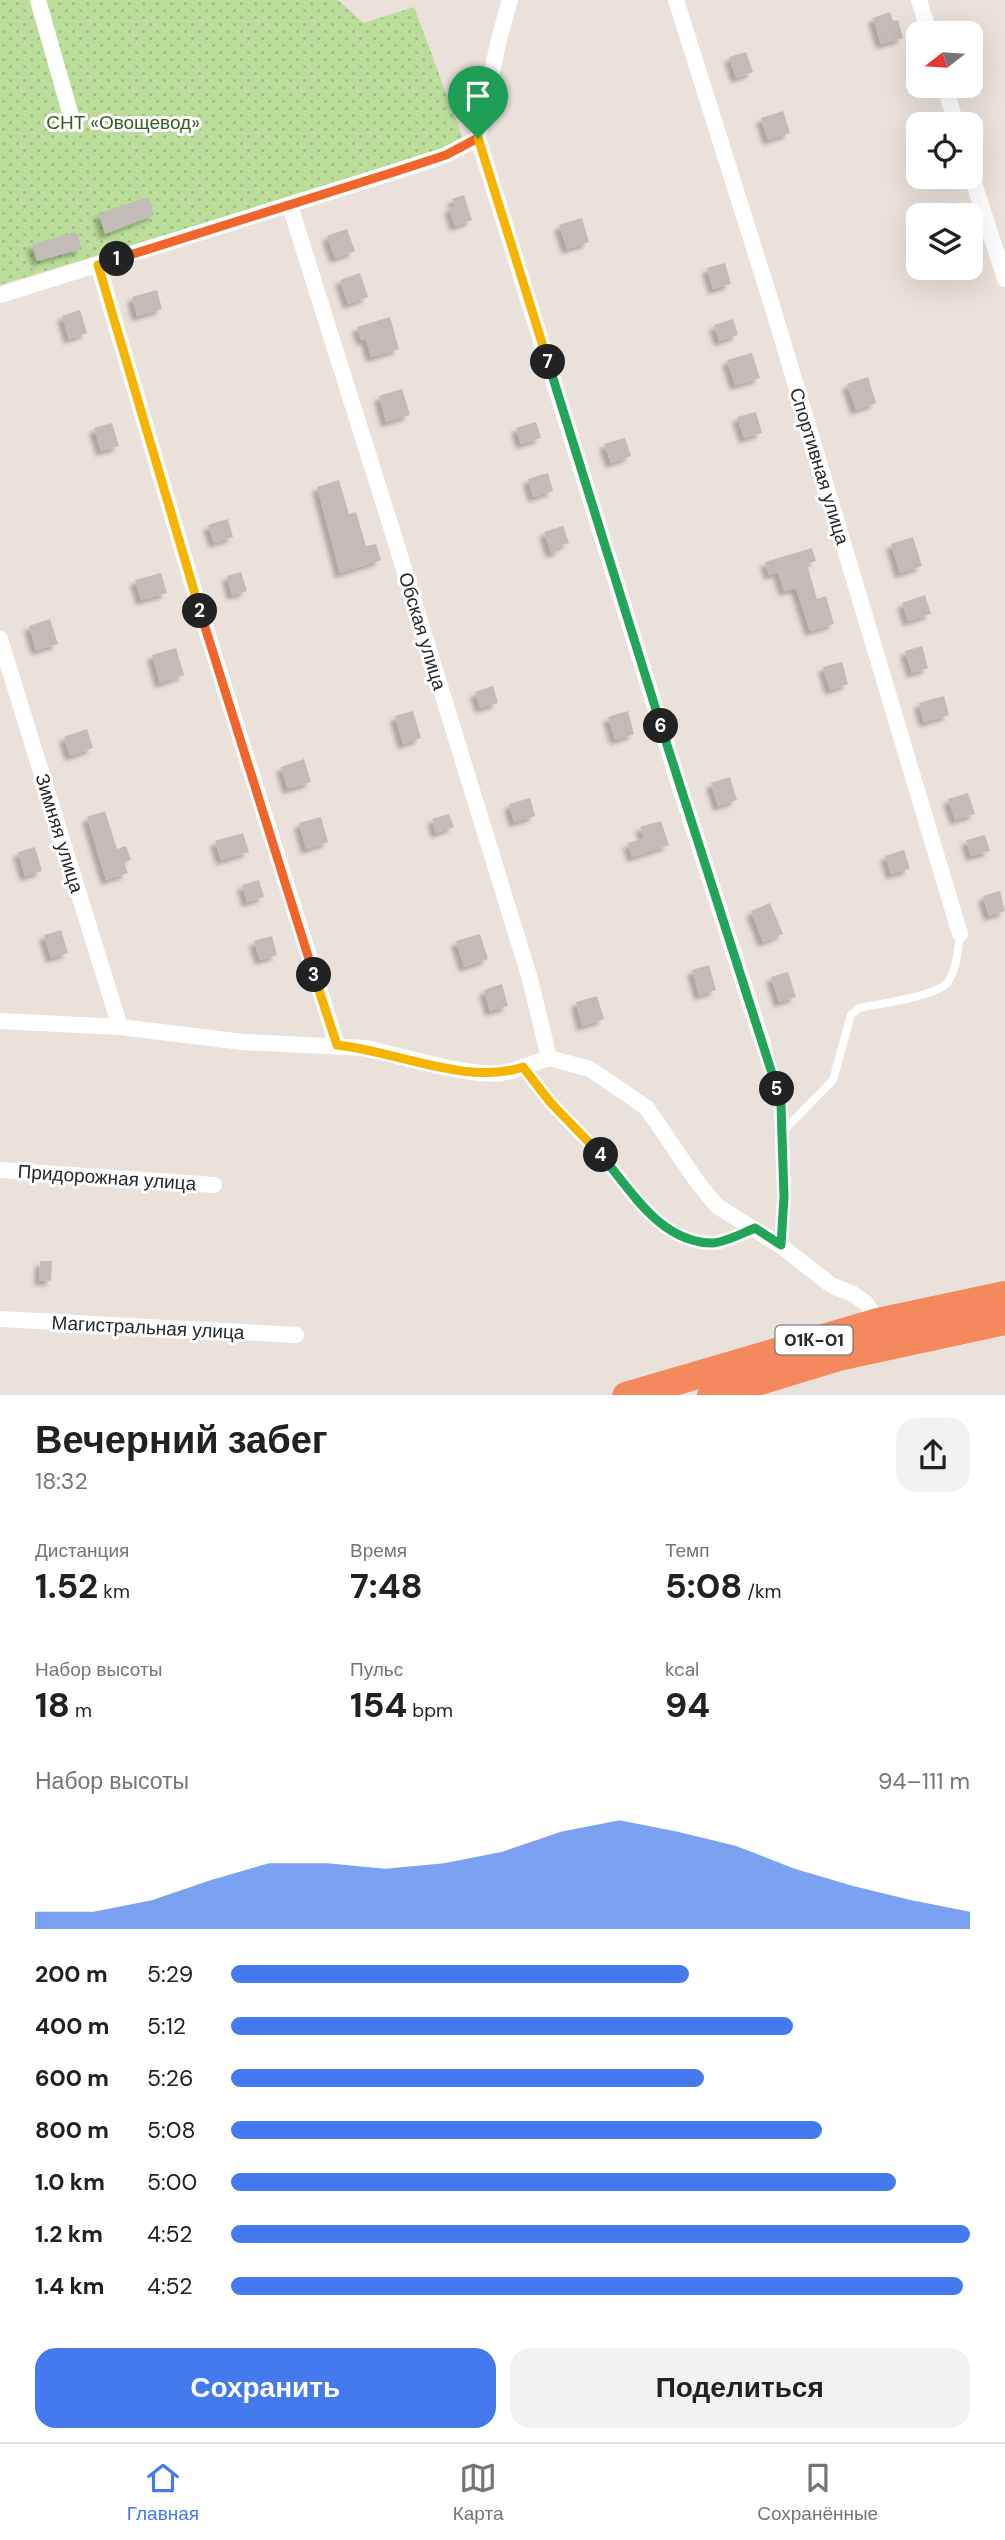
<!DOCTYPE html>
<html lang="ru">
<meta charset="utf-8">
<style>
body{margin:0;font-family:"DM Sans",sans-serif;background:#f2f2f2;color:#202124;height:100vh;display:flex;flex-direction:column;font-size:26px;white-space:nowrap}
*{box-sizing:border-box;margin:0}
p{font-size:23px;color:#757577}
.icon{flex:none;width:38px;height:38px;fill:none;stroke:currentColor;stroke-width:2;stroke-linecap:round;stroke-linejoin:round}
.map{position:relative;height:1395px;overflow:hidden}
.side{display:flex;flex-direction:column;background:#fff;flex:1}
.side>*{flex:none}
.needle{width:46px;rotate:253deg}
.fabs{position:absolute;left:906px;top:21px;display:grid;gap:14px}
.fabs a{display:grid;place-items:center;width:77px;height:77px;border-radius:14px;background:#fff;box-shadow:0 7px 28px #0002;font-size:35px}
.pin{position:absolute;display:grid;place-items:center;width:60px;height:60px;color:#fff;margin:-72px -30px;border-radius:50% 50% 50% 0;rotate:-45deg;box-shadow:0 0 7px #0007}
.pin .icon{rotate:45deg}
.km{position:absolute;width:35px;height:35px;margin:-18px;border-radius:50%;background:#222;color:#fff;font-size:19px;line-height:35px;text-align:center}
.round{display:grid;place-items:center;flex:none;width:74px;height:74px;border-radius:21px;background:#f2f2f2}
.summary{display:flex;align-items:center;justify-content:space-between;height:119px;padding:0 35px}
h1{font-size:38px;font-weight:700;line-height:52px}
.metrics{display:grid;grid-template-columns:repeat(3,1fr);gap:10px;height:119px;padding:7px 35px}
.metrics div{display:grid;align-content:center}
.metrics b{font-size:35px;font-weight:700}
.metrics small{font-size:19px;font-weight:400}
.metrics p{font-size:19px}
.chart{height:196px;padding:14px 35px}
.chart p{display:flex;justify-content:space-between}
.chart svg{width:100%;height:126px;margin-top:7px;fill:#447aed;opacity:.7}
.primary-button{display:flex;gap:14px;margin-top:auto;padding:14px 35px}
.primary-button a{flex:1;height:80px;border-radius:21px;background:#447aed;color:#fff;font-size:28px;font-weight:700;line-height:80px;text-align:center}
.primary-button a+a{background:#f2f2f2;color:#202124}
ul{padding:0 35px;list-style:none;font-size:23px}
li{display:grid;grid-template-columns:112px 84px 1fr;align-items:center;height:52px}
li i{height:18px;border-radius:9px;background:#447aed}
.menu{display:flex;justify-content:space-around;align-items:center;height:98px;border-top:2px solid #e0e0e0;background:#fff;font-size:19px;color:#757577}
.menu a{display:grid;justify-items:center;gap:4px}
.menu .active{color:#447aed}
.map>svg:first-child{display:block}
.grass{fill:url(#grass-dots)}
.building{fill:#c2bbb7;filter:url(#shadow)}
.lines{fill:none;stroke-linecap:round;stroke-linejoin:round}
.lane{stroke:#fff;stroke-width:8}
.street{stroke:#fff;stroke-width:16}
.highway{stroke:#f3895c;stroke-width:28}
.split-1-casing{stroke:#fff;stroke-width:14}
.split-2-casing{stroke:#fff;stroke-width:14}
.split-3-casing{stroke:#fff;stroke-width:14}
.split-4-casing{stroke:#fff;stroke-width:14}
.split-5-casing{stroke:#fff;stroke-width:14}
.split-6-casing{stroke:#fff;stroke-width:14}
.split-7-casing{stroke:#fff;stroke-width:14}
.split-8-casing{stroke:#fff;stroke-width:14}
.split-1{stroke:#f0652b;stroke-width:9}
.split-2{stroke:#f5b400;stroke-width:9}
.split-3{stroke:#f0652b;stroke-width:9}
.split-4{stroke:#f5b400;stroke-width:9}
.split-5{stroke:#22a559;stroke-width:9}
.split-6{stroke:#22a559;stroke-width:9}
.split-7{stroke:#22a559;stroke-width:9}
.split-8{stroke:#f5b400;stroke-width:9}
.labels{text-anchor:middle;stroke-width:6;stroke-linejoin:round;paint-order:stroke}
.shield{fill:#fff;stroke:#686868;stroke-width:2}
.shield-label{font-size:18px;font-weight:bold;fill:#282828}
.park-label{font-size:19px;fill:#345f1e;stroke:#fff}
.street-label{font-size:19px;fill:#282828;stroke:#fff}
</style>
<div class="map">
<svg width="1005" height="1396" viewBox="0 0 1005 1396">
<defs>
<pattern id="grass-dots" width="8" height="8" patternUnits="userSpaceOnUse" patternTransform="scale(1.75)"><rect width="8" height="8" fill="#badd9a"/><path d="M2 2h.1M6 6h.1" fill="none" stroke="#a0be85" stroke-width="1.8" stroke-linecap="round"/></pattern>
<filter id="shadow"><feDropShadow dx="-5" dy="5" stdDeviation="2" flood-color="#0004"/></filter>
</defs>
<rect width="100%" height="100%" fill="#eae1da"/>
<path class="grass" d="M0,0H338L363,23L414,7L465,144L0,285Z"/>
<g class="building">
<path d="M890,12L893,21L898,20L903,38L881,44L873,18Z"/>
<path d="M746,52L753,72L736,78L729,57Z"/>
<path d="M783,111L790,133L768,140L761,118Z"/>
<path d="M464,195L472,220L455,226L449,208L455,206L452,199Z"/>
<path d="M148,197L154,215L105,234L99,214Z"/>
<path d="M953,202L957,215H918V212Z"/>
<path d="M582,218L589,242L567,249L559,225Z"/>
<path d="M347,229L355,251L335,258L327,236Z"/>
<path d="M76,232L82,249L37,261L32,245Z"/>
<path d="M725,263L731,284L713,289L707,268Z"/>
<path d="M360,273L368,297L348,304L340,280Z"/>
<path d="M157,290L162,309L137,316L132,297Z"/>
<path d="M80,310L87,333L69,339L62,316Z"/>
<path d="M390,317L399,349L371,357L366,339L361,340L357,327Z"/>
<path d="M733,319L738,335L719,341L714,325Z"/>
<path d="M752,353L760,378L735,385L727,360Z"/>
<path d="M868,377L876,403L856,410L847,384Z"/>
<path d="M402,389L410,415L386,422L379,396Z"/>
<path d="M756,412L762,433L744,438L737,417Z"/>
<path d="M536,422L541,438L521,444L516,428Z"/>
<path d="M112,423L119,446L101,451L94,428Z"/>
<path d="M625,438L631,456L611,463L604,444Z"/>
<path d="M548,473L553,491L533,497L528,479Z"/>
<path d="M339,480L349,514L356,512L366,546L376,544L381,560L340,573L317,487Z"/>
<path d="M228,519L233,537L214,543L208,525Z"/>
<path d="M563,526L569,543L559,546L561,550L551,553L544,532Z"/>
<path d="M913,537L922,566L900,573L891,544Z"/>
<path d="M812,548L816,561L807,564L817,599L826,596L834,624L810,631L796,588L784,591L778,572L769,575L765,562Z"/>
<path d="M241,572L247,591L232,595L227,576Z"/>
<path d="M161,573L167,593L141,600L135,580Z"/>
<path d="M925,595L931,614L908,621L902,603Z"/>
<path d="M50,619L58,644L36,650L29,626Z"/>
<path d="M922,646L928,668L912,673L905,651Z"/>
<path d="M176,648L184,675L160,683L152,655Z"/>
<path d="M842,662L848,684L830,690L823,667Z"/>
<path d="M493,686L498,703L480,708L475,692Z"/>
<path d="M944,696L949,715L924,722L919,703Z"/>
<path d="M413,711L421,738L403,744L395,716Z"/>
<path d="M628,711L634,734L615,740L608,717Z"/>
<path d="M87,729L93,748L70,756L64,737Z"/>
<path d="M304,759L311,782L288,789L281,767Z"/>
<path d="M730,777L737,800L718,806L711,783Z"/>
<path d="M968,793L975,814L955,820L948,799Z"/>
<path d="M530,798L535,816L514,822L509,804Z"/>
<path d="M105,811L117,849L126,846L131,860L124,863L128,873L106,880L87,817Z"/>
<path d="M449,814L454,827L436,833L432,819Z"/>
<path d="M321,817L328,842L306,849L299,823Z"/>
<path d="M661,821L669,845L632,857L628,843L644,838L640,827Z"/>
<path d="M243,833L249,852L221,860L215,841Z"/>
<path d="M985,835L990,851L971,856L966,840Z"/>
<path d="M35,847L42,871L25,876L18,852Z"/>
<path d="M904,850L910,869L891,874L885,856Z"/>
<path d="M259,880L264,897L247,902L242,885Z"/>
<path d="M1000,891L1005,911L989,916L983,896Z"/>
<path d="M770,903L783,934L763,942L751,911Z"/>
<path d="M61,930L68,953L51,958L44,935Z"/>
<path d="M480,934L488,959L464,967L456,941Z"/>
<path d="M272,936L277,955L260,960L254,941Z"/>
<path d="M709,965L716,990L699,995L692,970Z"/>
<path d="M788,972L796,997L779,1002L771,977Z"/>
<path d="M502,984L508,1006L490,1011L484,990Z"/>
<path d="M597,996L604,1019L582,1026L576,1002Z"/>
<path d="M40,1261H52L51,1281L39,1280Z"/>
</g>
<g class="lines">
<g class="lane">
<path d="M764,1047L781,1105L784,1197L781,1246"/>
<path d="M523,1067L550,1102L577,1128L651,1215L670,1231L690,1239L715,1243L753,1229"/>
<path d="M781,1133L833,1080L851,1015L859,1008C878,1004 938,996 948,982C957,968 958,949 960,934"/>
</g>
<g class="street">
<path d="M38,0L73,123"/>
<path d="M676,0L771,302L960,934"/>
<path d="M919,0L929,33"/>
<path d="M945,86L956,124"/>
<path d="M478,138L678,781L764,1047"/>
<path d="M971,174L1005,279"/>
<path d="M290,206L392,530L530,979L549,1058"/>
<path d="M98,265L199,607L337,1045"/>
<path d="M0,295L394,172L446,155L478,138L499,39L510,0"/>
<path d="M0,639L120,1027"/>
<path d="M0,1021L120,1027L243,1042L366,1048L448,1068L479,1073L497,1074L512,1071L549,1058L590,1069L647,1108L698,1183L717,1206L781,1246L831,1285L853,1294L866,1303L878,1322"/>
<path d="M0,1170L214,1185"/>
<path d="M0,1319L296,1335"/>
</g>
<g class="highway">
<path d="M626,1396L878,1322L1005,1295"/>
<path d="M711,1396L838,1357L1005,1321"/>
</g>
</g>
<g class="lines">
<g class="split-1-casing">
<path id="split-1" d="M117,259L394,172L446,155L478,138"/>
</g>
<g class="split-2-casing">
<path id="split-2" d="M117,259L98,265L200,611"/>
</g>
<g class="split-3-casing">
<path id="split-3" d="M200,611L314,975"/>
</g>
<g class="split-4-casing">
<path id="split-4" d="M314,975L337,1045C396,1051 466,1086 523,1067L550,1102L601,1155"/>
</g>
<g class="split-5-casing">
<path id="split-5" d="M601,1155C631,1190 660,1243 713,1243C726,1242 743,1233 755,1228L781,1245L784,1197L781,1105L777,1089"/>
</g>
<g class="split-6-casing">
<path id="split-6" d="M661,726L777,1089"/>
</g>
<g class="split-7-casing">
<path id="split-7" d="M548,362L661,726"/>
</g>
<g class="split-8-casing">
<path id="split-8" d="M478,138L548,362"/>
</g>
<use href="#split-1" class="split-1"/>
<use href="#split-2" class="split-2"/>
<use href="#split-3" class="split-3"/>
<use href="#split-4" class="split-4"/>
<use href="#split-5" class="split-5"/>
<use href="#split-6" class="split-6"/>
<use href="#split-7" class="split-7"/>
<use href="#split-8" class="split-8"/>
</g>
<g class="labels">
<rect class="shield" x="775.5" y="1325.5" width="77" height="29" rx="5"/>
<g class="shield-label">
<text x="814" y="1346">01К-01</text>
</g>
<g class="park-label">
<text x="123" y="129">СНТ «Овощевод»</text>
</g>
<g class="street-label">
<text transform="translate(820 466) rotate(73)" y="7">Спортивная улица</text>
<text transform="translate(423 631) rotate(73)" y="7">Обская улица</text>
<text transform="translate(60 833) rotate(73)" y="7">Зимняя улица</text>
<text transform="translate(107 1177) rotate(4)" y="7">Придорожная улица</text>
<text transform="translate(148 1327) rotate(3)" y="7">Магистральная улица</text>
</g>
</g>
</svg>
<div class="fabs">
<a><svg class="needle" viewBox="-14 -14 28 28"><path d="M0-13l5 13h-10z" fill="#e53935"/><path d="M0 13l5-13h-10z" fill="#757577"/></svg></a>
<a><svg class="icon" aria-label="locate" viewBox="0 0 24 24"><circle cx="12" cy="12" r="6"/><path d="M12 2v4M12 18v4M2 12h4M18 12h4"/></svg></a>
<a><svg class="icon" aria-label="layers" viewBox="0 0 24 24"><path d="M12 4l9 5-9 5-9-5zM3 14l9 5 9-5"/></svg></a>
</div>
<div class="pin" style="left:478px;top:138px;background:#1e9e55"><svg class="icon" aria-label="arrive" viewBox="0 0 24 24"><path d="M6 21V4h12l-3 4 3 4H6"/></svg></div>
<b class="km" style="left:117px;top:259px">1</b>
<b class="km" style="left:200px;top:611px">2</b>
<b class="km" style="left:314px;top:975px">3</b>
<b class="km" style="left:601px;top:1155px">4</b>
<b class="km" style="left:777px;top:1089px">5</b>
<b class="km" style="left:661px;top:726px">6</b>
<b class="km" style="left:548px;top:362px">7</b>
</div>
<section class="side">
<div class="summary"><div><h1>Вечерний забег</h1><p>18:32</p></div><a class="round"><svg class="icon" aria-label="share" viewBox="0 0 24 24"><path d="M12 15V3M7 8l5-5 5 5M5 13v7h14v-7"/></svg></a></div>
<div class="metrics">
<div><p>Дистанция</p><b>1.52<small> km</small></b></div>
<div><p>Время</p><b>7:48</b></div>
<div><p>Темп</p><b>5:08<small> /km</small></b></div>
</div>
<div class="metrics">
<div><p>Набор высоты</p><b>18<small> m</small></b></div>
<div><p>Пульс</p><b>154<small> bpm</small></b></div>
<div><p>kcal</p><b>94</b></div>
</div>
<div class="chart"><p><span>Набор высоты</span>94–111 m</p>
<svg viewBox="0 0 160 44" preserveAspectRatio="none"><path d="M0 44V38L10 38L20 34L30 27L40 21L50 21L60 23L70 21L80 17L90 10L100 6L110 10L120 15L130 23L140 29L150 34L160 38V44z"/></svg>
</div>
<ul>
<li><b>200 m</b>5:29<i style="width:62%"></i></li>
<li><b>400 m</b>5:12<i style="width:76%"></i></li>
<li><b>600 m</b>5:26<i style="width:64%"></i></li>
<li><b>800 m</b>5:08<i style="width:80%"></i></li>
<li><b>1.0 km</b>5:00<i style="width:90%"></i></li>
<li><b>1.2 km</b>4:52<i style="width:100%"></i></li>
<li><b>1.4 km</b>4:52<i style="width:99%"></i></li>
</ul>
<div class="primary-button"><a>Сохранить</a><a>Поделиться</a></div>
</section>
<nav class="menu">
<a class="active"><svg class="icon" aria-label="home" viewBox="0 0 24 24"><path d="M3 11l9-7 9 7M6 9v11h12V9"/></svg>Главная</a>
<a><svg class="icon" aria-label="map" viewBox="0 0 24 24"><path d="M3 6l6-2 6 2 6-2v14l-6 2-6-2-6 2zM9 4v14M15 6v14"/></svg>Карта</a>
<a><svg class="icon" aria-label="saved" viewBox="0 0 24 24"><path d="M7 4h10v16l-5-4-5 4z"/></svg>Сохранённые</a>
</nav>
